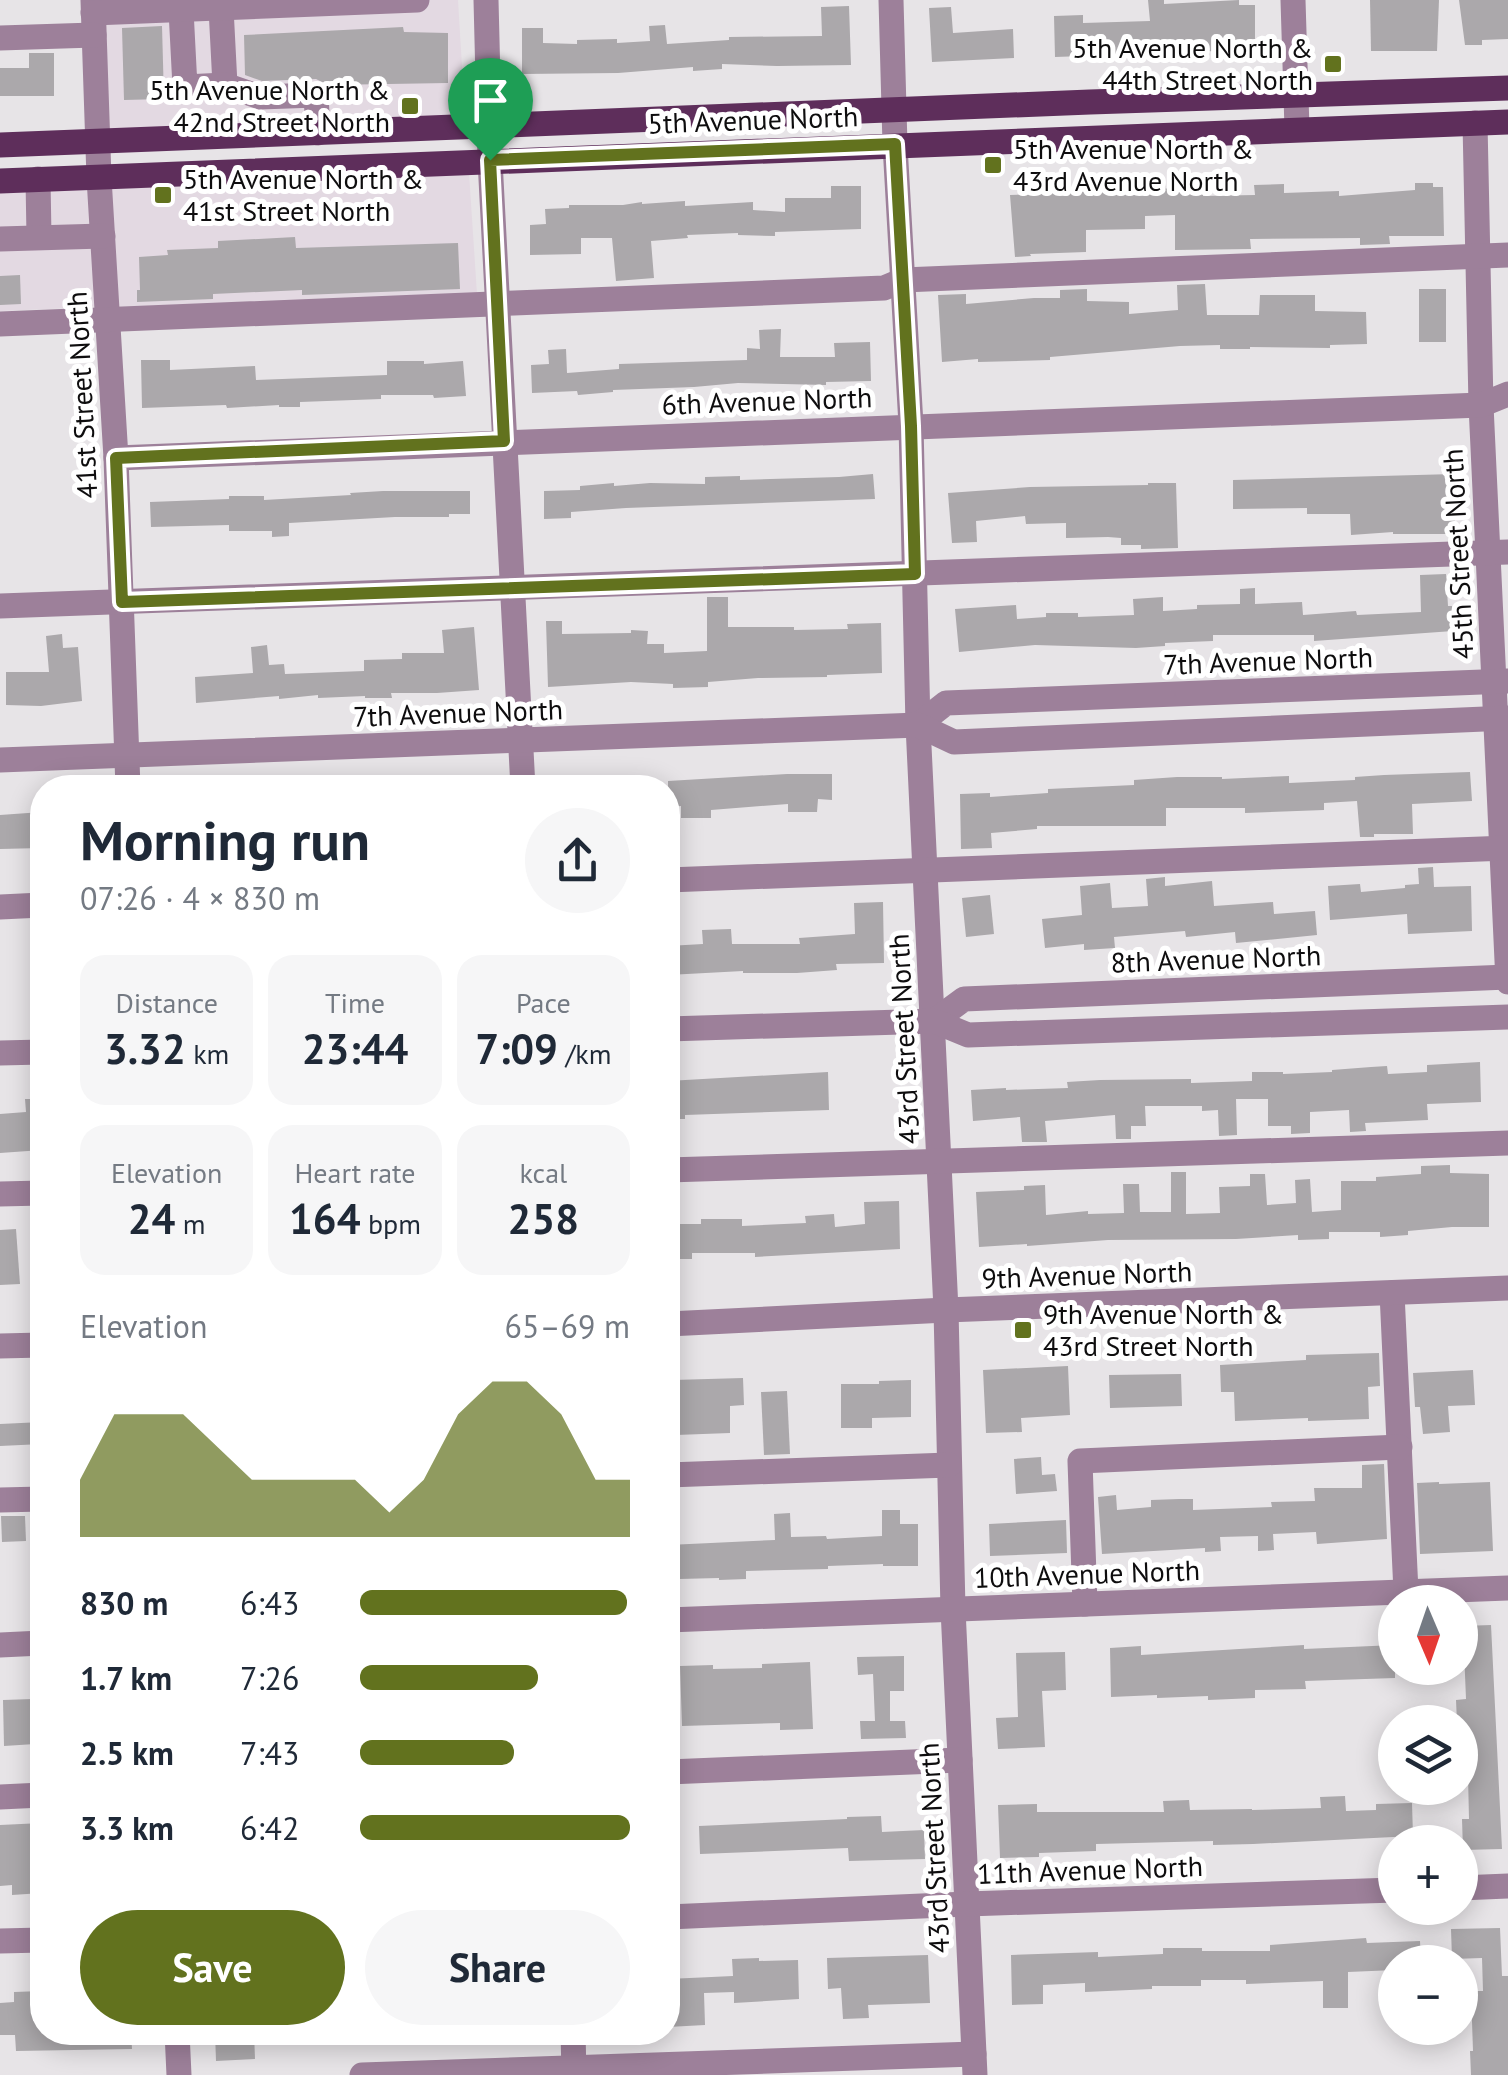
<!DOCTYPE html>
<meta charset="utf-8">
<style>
body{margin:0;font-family:"PT Sans",sans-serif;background:#f6f6f7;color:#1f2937;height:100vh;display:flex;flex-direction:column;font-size:38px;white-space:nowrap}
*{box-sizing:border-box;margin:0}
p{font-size:32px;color:#747a83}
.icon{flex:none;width:55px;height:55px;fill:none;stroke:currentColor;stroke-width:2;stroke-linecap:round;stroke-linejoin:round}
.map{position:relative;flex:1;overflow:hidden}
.drawer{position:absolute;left:30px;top:775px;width:650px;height:1270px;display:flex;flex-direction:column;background:#fff;border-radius:40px;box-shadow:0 5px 25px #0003}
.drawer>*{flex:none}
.needle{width:65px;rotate:178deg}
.fabs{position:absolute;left:1378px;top:1585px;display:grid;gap:20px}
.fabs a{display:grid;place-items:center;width:100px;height:100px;border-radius:50%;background:#fff;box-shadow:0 5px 25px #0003;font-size:50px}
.pin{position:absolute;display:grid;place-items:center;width:85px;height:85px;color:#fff;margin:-102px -42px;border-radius:50% 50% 50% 0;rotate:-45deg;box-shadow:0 0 10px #0007}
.pin .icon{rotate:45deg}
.round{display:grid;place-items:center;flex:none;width:105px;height:105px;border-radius:52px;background:#f6f6f7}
.summary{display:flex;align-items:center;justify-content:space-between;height:170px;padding:0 50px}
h1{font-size:55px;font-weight:600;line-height:75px}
.figures{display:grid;grid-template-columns:repeat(3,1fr);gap:15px;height:170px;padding:10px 50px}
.figures div{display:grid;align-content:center;border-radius:25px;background:#f6f6f7;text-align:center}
.figures b{font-size:42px;font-weight:600}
.figures small{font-size:28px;font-weight:400}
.figures p{font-size:28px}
.chart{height:280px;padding:20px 50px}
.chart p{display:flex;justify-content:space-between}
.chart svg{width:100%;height:180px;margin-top:10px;fill:#62721e;opacity:.7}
.button{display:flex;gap:20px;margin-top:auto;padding:20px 50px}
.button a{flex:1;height:115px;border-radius:60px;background:#62721e;color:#fff;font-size:40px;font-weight:600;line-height:115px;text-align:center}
.button a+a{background:#f6f6f7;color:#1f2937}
ul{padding:0 50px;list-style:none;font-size:32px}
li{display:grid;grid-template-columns:160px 120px 1fr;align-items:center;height:75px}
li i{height:25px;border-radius:12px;background:#62721e}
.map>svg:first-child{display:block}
.built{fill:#e3d9e2}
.building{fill:#aba8ab}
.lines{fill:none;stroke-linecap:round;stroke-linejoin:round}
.minor{stroke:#9d809a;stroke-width:25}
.major{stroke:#5e2e5b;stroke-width:25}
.route-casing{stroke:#fff;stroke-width:20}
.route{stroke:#62721e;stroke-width:12}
.poi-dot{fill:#62721e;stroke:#fff;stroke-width:4}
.labels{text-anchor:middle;stroke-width:10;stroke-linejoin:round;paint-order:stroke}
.poi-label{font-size:28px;fill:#0e0d0e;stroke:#fff;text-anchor:start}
.street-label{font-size:28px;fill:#0e0d0e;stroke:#fff}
</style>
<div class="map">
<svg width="1508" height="2075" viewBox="0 0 1508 2075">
<rect width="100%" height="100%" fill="#e7e4e7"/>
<g class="built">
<path d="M103,0H458L465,117L108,130Z"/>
<path d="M469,173L477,294L117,307L110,189Z"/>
<path d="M90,189L97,307L0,311V192Z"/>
</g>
<g class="building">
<path d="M1148,0H1164V4L1239,0V5H1255V50L1183,52V50L1139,54L1055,57L1054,16L1083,15V23L1150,21Z"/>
<path d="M1370,0H1439L1437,51H1371Z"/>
<path d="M1459,0H1508V39L1482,40V45H1465Z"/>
<path d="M849,6L851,65L777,66L722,64V69L693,71V67L618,73L522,74V28H543V43L577,44V40L617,39V43L650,41L649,26L665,25L667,44L729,40V37L822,36L821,7Z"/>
<path d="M951,7L953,33L1013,29L1014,58L932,62L929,8Z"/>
<path d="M162,26L164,99L124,100L122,28Z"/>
<path d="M403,27L404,32L448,33V83L328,85L316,79L262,81L245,75L244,35Z"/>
<path d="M29,53H54V96H0V68H29Z"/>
<path d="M1415,183H1433V187H1443L1444,236H1389L1390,244L1360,245V238L1250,239L1251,249L1175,250V215L1145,216V229L1086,230V252L1030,254L1031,256L1015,257L1010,195L1203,187V196L1255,195L1254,185L1284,184V193L1339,191V196L1415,190Z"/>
<path d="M831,186H861V229L775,232V236L738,235V233L687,235L688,238L651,241L654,278L616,281L612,238H581V254L530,255V225L546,224L545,209L569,208V205H623L642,202V204L685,201V206L753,202V210L785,212V198H831Z"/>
<path d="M295,237L296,248L458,243L460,289L302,295V290L213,294V299L137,302V290H140L139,257L168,255L167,250L218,248V241Z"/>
<path d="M20,275L21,304L0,305V276Z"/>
<path d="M1205,284L1207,315H1259L1260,295H1315V311L1366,312L1367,344L1330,345V348L1250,347V349H1220V345L1180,346L1050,357V360L978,362V359L942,362L938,295L966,294V304L1034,298H1060V290L1087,289V301L1129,302V314L1178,310L1177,285Z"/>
<rect x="1419" y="289" width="27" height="53"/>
<path d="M781,329L780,357H835L834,343L870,342L871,381L826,382V385L738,383L694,387L613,390V392L578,395L577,391L532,393L531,365L549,364L548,350L566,349L567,373L619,369V364L747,360V348L760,349L759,330Z"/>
<path d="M141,360H170V370L255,366L256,380L387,375V361H424V364L463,361L466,396L434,398L433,395H381V399L300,402V407H279V405L227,408L226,405L142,408Z"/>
<path d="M873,474L875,499L626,508L571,512V518L544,519V491L580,490V486L614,483V486L650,483L705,484V477L740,476V480L839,477Z"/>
<path d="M1454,474L1455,534H1393V532L1351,535L1350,514H1307V508L1233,509V480Z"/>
<path d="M1148,483H1176L1178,548L1141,549V545H1121V538L1108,537L1066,538V523L1026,524L1025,516L976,521L977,542L952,543L948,493L1030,487L1148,485Z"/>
<path d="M383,491H470V514H449V517H395L289,523V536L272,537V531H229V525L151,527L150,502L229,499V496H264V500L351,495L350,493Z"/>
<path d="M1446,574L1448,606H1452L1453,631L1314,641V635H1213V641L1165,643V646L1136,648L1035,645L959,652L955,609L1016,605L1017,619L1046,617V613H1078V617L1134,615L1133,599L1163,597V611L1197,609V605L1240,604V589L1255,588V604L1302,602L1303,615L1356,611L1357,615L1421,612L1420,575Z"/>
<path d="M707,597H728V627H794V630L848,629L847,624L881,623L882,673L827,675V677L758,678L708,682V687L673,688V684L631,682L548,687L546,621H562V634L631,633V630L648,631L647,644H664V653L707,651Z"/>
<path d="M474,627L479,690L437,693H391L392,698H365V696L318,698V695L279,699V696L196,703L195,677L253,673L251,647L267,645L269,665L284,664L285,674L364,671V660L402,659V653H444L442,630Z"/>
<path d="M62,634L63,648L78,647L82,701L41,706L6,705V672H49L46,636Z"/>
<path d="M1470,772L1472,801L1412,804L1413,834H1374V837H1360L1357,801L1324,803V810L1245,813V808H1166V826H1037V829L991,833L992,848L961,849L960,794L990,793V797L1048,793V789L1134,785V780L1177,777H1222V779L1289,776V783L1355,780V777L1384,775Z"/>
<path d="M787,774H832V800L818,799L817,812H788V804L711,810V818H681V806L668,807V781Z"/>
<path d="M42,812V848L0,849V815Z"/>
<path d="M1433,867L1434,887L1471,886L1472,931L1408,934L1407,914L1330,920L1328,886L1360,884L1361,892L1405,888V885L1419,884L1418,868Z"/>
<path d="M1165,877V886L1212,881L1214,906L1273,902L1274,914L1315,911L1317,935L1236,943L1235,932L1186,937L1185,931L1114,937L1115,948L1084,950V944L1045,948L1042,919L1082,915L1080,886L1110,883L1112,908L1148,906L1146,879Z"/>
<path d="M990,895L994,934L966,937L962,898Z"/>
<path d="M883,902L884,963L836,964L837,970L797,973H743V971L668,975V946L703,944L702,930L731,929L732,944H800L799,938L855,934L854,903Z"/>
<path d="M1480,1062L1481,1102L1427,1104L1428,1120L1365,1123L1366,1131L1350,1132L1349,1110L1310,1112V1133L1291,1134V1126H1268V1099H1236L1237,1135L1219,1136L1218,1110L1202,1111V1106H1145L1146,1126H1131V1139H1116L1115,1115L1045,1121L1047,1142H1022L1020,1117L973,1121L971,1090L1006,1088V1090L1068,1088L1067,1082L1100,1080L1191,1079V1083L1252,1081V1072H1283V1074L1332,1072V1070L1371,1067L1387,1066L1388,1074L1427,1072V1065Z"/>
<path d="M828,1072L829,1110L685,1115V1119H668V1081Z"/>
<path d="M25,1099H42V1150L0,1153V1114L26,1112Z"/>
<path d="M1450,1165V1173L1489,1174V1227H1452L1408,1231V1235L1380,1237V1232H1329V1239L1298,1240V1235L1236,1239L1108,1240L1027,1246V1244L979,1247L976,1192L1024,1190V1186L1045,1185L1046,1215L1088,1211V1214L1124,1213L1123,1184H1139L1140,1212H1171V1172H1186V1214L1220,1213L1219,1187L1250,1186V1174H1265L1267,1205L1296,1203L1295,1180L1310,1179L1312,1212L1341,1210V1181H1376V1177L1421,1174V1166Z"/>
<path d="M899,1201L900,1249L755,1257V1253H692V1259H668V1224H701V1219H742V1226L806,1223L805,1216L834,1214L835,1227L865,1224L864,1202Z"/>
<path d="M16,1229L20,1284L0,1285V1230Z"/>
<path d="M1379,1353L1380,1386L1368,1387L1369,1419L1308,1421V1418L1235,1421L1234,1392H1221L1220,1365L1306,1360V1355Z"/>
<path d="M1068,1366L1070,1415L1021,1418L1022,1432L986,1433L983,1370Z"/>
<path d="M1473,1370L1475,1405L1448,1406L1450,1432L1423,1434L1420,1407H1415L1413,1373Z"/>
<path d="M1181,1374L1182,1406L1110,1408L1109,1375Z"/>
<path d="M743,1378L744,1405L730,1406V1433L676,1435L673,1380Z"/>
<path d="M911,1380V1417L872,1418V1428H841V1384H879V1381Z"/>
<path d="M787,1391L790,1454L764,1455L761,1392Z"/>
<path d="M42,1422V1444L0,1446V1424Z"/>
<path d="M1041,1457L1042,1475L1055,1474L1057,1491L1016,1494L1014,1459Z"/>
<path d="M1384,1464L1387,1539L1317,1544L1316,1532L1273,1534L1274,1550L1258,1551V1536L1220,1537L1221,1551L1205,1552V1548L1102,1554L1098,1497L1116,1495L1117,1510L1151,1507V1500L1179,1499H1193V1510L1272,1507L1271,1502L1315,1501L1314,1488H1362V1465Z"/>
<path d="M1439,1482V1484L1490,1482L1493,1551L1420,1554L1417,1483Z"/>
<path d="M882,1510H900V1524H918V1566H883V1564L828,1566V1569L746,1571V1579L719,1580V1578L679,1579V1571L668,1572V1545L775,1540L774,1514L790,1513L791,1537L826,1536L827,1539L882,1536Z"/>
<path d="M1,1516H25L26,1541L2,1542Z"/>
<path d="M1066,1520L1067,1553L990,1556L989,1524Z"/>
<path d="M1491,1625L1502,1849L1463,1850L1462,1819H1469L1467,1732H1460V1722H1457L1456,1700L1466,1699L1463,1626Z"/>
<path d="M1304,1645V1649L1395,1645V1678L1305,1681L1306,1689L1255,1690V1698L1208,1700V1696L1157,1698V1695L1111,1697L1110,1648L1141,1646V1655Z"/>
<path d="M1065,1652L1066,1690L1042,1691L1045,1747L998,1749L996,1718L1018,1717L1016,1653Z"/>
<path d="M904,1656V1691H890V1721H905L906,1738L861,1739L860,1721H875L873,1674L858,1675L857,1657Z"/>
<path d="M810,1662L813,1729L780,1730V1723L682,1726L680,1666L713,1665V1669L762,1668V1664Z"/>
<path d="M33,1699L35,1744L4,1746L3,1700Z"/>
<path d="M1345,1796L1346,1811L1376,1810V1804L1412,1803L1413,1836L1253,1844L1213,1845V1841L1096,1844V1851L1039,1853V1857L1000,1858L998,1805L1037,1804V1812H1164L1163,1801L1189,1800L1190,1810L1252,1809V1810L1321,1808L1320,1797Z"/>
<path d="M881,1816L882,1832L924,1830L925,1859L849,1861L848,1848L700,1854L699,1826L847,1819V1817Z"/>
<path d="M42,1823V1893L12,1895V1885L0,1886V1825Z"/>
<path d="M1500,1928L1502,1976H1508V2075H1471L1470,2051H1473L1471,1991H1483L1482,1958L1452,1959L1451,1929Z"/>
<path d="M1366,1938L1367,1943L1420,1941L1421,1962H1395V1970L1348,1972V2008H1323V1981L1246,1984V1980H1201V1986H1152V1989L1085,1992V1983L1043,1985V2004L1012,2005L1011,1955L1098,1952V1957L1163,1954V1948H1202V1951H1270V1945Z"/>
<path d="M928,1955L930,2003L868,2005L869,2018L843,2019L841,1988L828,1989L827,1958Z"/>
<path d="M759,1958V1961L798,1960L799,1999L734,2003V1992L704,1993L705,2025L668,2027V1979L733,1976L732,1959Z"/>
<path d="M42,1991V2032H131L132,2049L16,2051L15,2035H0V2003L14,2002V1992Z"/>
<path d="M215,2032H254L255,2059L216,2061Z"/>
</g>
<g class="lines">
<g class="minor">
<path d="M93,0L99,178L116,458L128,788"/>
<path d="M486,0L490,160L523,788"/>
<path d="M891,0L895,145L911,425L918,725L946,1310L953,1609L975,2075"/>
<path d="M1293,0L1297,129"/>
<path d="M221,8L225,85"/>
<path d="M181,10L185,87L225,85L260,97L316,95L318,133"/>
<path d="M93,13L417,0"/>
<path d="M0,38L94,35"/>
<path d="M1475,123L1481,405L1508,982"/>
<path d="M38,179L39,237"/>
<path d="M0,239L103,236"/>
<path d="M0,324L884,288L903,280L1508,255"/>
<path d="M116,458L1481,405L1508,394"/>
<path d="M0,606L1508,552"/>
<path d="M918,725L946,703L1508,681"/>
<path d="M0,760L918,725L954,742L1508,718"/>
<path d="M668,880L1508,848"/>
<path d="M0,907L42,905"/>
<path d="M934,1021L964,999L1508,977"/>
<path d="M668,1029L934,1021L968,1035L1508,1017"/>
<path d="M0,1053L42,1052"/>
<path d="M668,1170L1508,1143"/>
<path d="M0,1194L42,1193"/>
<path d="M1392,1293L1406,1592"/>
<path d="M668,1324L946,1310L1508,1288"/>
<path d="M0,1346L42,1345"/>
<path d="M668,1475L949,1465"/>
<path d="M0,1500L42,1499"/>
<path d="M1085,1604L1080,1461L1400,1447"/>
<path d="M668,1620L1508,1588"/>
<path d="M0,1645L42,1643"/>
<path d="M668,1772L960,1760"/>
<path d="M0,1797L42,1795"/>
<path d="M1460,1888L1508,1886"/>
<path d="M668,1917L967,1904L1395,1890"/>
<path d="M0,1941L42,1940"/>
<path d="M177,2032L179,2075"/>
<path d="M573,2032L574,2075"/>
<path d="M362,2075L974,2054"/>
</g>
<g class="major">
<path d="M0,145L1090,102L1508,88"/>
<path d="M0,181L1508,122"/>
</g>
</g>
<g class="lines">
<g class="route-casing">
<path id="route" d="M895,144L911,426L915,574L122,602L116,458L504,441L490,160Z"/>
</g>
<use href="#route" class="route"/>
</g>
<g class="poi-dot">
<rect x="1323" y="54" width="20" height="20" rx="5"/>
<rect x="400" y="96" width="20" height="20" rx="5"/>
<rect x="983" y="155" width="20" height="20" rx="5"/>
<rect x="153" y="185" width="20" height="20" rx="5"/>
<rect x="1013" y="1320" width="20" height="20" rx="5"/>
</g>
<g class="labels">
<g class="poi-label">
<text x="1313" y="58" text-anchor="end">5th Avenue North &amp;<tspan x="1313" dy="32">44th Street North</tspan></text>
<text x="390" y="100" text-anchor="end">5th Avenue North &amp;<tspan x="390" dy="32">42nd Street North</tspan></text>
<text x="1013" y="159">5th Avenue North &amp;<tspan x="1013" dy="32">43rd Avenue North</tspan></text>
<text x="183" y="189">5th Avenue North &amp;<tspan x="183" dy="32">41st Street North</tspan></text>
<text x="1043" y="1324">9th Avenue North &amp;<tspan x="1043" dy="32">43rd Street North</tspan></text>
</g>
<g class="street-label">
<text transform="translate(753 120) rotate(-2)" y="10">5th Avenue North</text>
<text transform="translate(82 395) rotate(-93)" y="10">41st Street North</text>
<text transform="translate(767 401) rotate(-2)" y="10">6th Avenue North</text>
<text transform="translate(1458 554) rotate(-93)" y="10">45th Street North</text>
<text transform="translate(1268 661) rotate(-2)" y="10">7th Avenue North</text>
<text transform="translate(458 713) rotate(-2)" y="10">7th Avenue North</text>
<text transform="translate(1216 959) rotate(-2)" y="10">8th Avenue North</text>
<text transform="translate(904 1039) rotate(-93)" y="10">43rd Street North</text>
<text transform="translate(1087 1275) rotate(-2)" y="10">9th Avenue North</text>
<text transform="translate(1087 1574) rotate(-2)" y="10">10th Avenue North</text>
<text transform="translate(934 1848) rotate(-93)" y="10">43rd Street North</text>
<text transform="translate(1090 1870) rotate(-2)" y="10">11th Avenue North</text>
</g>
</g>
</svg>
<div class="fabs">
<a><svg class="needle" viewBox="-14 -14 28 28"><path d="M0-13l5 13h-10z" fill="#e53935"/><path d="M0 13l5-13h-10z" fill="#747a83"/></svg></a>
<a><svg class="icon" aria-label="layers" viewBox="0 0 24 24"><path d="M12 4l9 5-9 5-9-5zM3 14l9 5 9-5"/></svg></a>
<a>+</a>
<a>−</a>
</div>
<div class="pin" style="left:490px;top:160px;background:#1e9e55"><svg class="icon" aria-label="arrive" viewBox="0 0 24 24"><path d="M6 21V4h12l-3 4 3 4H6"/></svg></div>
<section class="drawer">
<div class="summary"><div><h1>Morning run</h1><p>07:26 · 4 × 830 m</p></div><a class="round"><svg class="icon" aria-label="share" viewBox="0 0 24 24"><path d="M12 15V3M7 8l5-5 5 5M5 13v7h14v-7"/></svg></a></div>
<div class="figures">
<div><p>Distance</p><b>3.32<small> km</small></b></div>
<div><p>Time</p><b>23:44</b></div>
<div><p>Pace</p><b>7:09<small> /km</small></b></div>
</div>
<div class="figures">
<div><p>Elevation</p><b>24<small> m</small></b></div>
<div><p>Heart rate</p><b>164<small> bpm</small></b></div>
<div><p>kcal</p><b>258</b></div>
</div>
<div class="chart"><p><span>Elevation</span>65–69 m</p>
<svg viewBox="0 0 160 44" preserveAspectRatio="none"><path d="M0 44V30L10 14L20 14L30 14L40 22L50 30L60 30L70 30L80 30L90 38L100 30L110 14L120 6L130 6L140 14L150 30L160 30V44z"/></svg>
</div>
<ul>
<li><b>830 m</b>6:43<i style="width:99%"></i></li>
<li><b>1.7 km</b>7:26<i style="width:66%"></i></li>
<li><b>2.5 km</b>7:43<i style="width:57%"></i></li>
<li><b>3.3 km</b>6:42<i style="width:100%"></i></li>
</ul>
<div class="button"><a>Save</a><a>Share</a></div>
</section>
</div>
